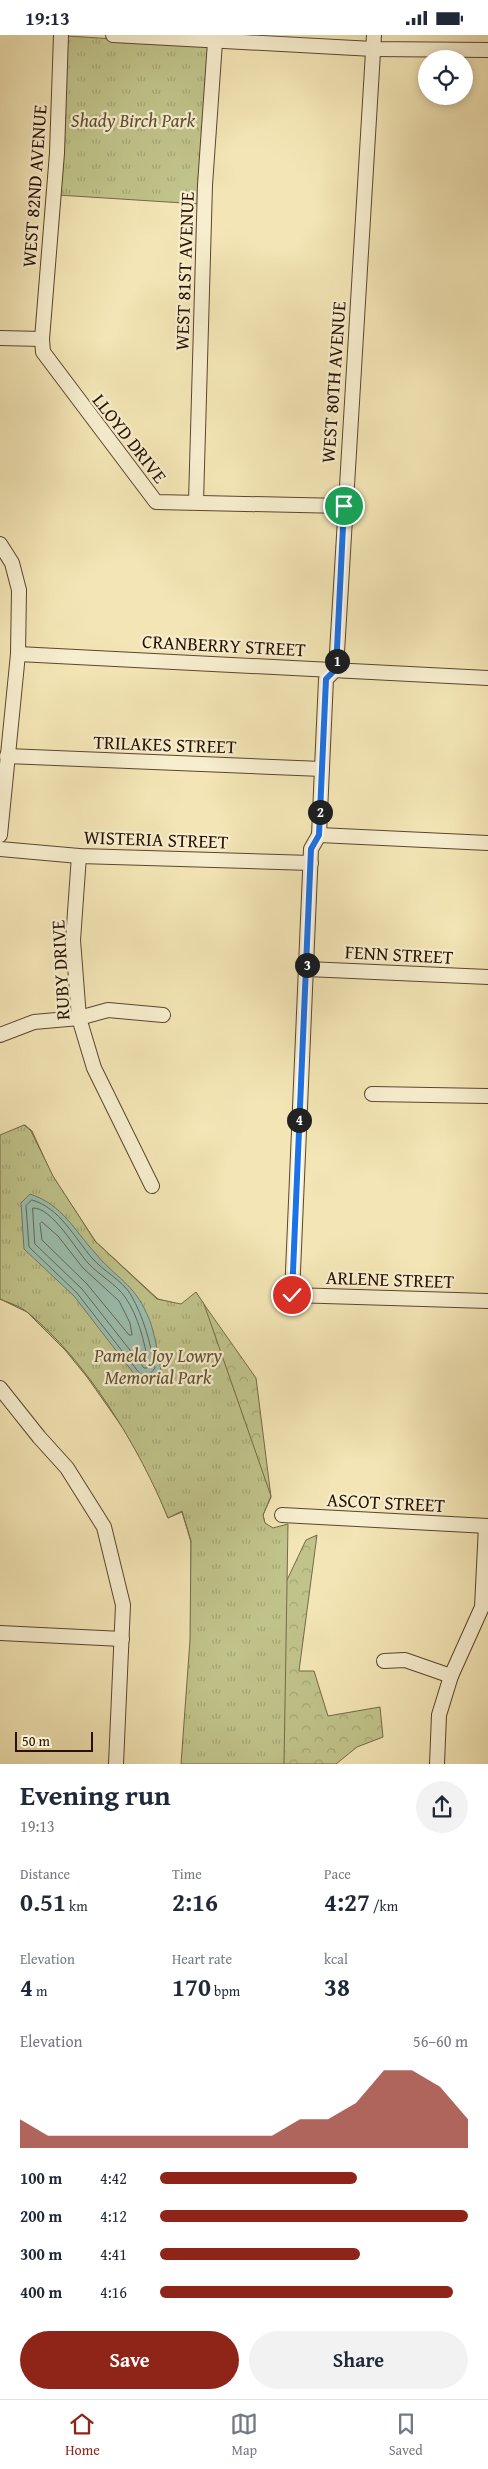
<!DOCTYPE html>
<meta charset="utf-8">
<style>
body{margin:0;font-family:"Gentium Book Plus",serif;background:#f2f2f3;color:#1f2937;height:100vh;display:flex;flex-direction:column;font-size:19px;white-space:nowrap}
*{box-sizing:border-box;margin:0}
p{font-size:16px;color:#747a83}
.icon{flex:none;width:28px;height:28px;fill:none;stroke:currentColor;stroke-width:2;stroke-linecap:round;stroke-linejoin:round}
.map{position:relative;height:1729px;overflow:hidden}
.sheet{display:flex;flex-direction:column;background:#fff;flex:1}
.sheet>*{flex:none}
.fabs{position:absolute;left:418px;top:15px;display:grid;gap:10px}
.fabs a{display:grid;place-items:center;width:55px;height:55px;border-radius:50%;background:#fff;box-shadow:0 2px 8px #0003;font-size:25px}
.scale{position:absolute;left:15px;bottom:12px;width:78px;box-sizing:border-box;padding-left:5px;border:2px solid #281101;border-top:0;font-size:14px;line-height:18px;white-space:nowrap;color:#281101;-webkit-text-stroke:4px #f7eecf;paint-order:stroke}
.pin{position:absolute;display:grid;place-items:center;width:42px;height:42px;color:#fff;margin:-21px;border:2px solid #fff;border-radius:50%;box-shadow:0 1px 5px #0007}
.km{position:absolute;width:25px;height:25px;margin:-12px;border-radius:50%;background:#222;color:#fff;font-size:14px;line-height:25px;text-align:center}
.round{display:grid;place-items:center;flex:none;width:52px;height:52px;border-radius:26px;background:#f2f2f3}
.head{display:flex;align-items:center;justify-content:space-between;height:85px;padding:0 20px}
h1{font-size:28px;font-weight:600;line-height:38px}
.stats{display:grid;grid-template-columns:repeat(3,1fr);gap:8px;height:85px;padding:5px 20px}
.stats div{display:grid;align-content:center}
.stats b{font-size:25px;font-weight:600}
.stats small{font-size:14px;font-weight:400}
.stats p{font-size:14px}
.chart{height:140px;padding:10px 20px}
.chart p{display:flex;justify-content:space-between}
.chart svg{width:100%;height:90px;margin-top:5px;fill:#8f2418;opacity:.7}
.action{display:flex;gap:10px;margin-top:auto;padding:10px 20px}
.action a{flex:1;height:58px;border-radius:30px;background:#8f2418;color:#fff;font-size:20px;font-weight:600;line-height:58px;text-align:center}
.action a+a{background:#f2f2f3;color:#1f2937}
ul{padding:0 20px;list-style:none;font-size:16px}
li{display:grid;grid-template-columns:80px 60px 1fr;align-items:center;height:38px}
li i{height:12px;border-radius:6px;background:#8f2418}
.status{display:flex;justify-content:space-between;align-items:center;height:35px;padding:0 25px;background:#fff;direction:ltr}
.status svg{height:14px;fill:currentColor}
.tab-bar{display:flex;justify-content:space-around;align-items:center;height:70px;border-top:1px solid #e0e1e3;background:#fff;font-size:14px;color:#747a83}
.tab-bar a{display:grid;justify-items:center;gap:2px}
.tab-bar .on{color:#8f2418}
.map>svg:first-child{display:block}
.forest{fill:url(#forest-crowns);stroke:#746a46}
.park{fill:url(#park-tufts);stroke:#746a46}
.water{fill:#9bbfb0;stroke:#6d796a}
.lines{fill:none;stroke-linecap:round;stroke-linejoin:round}
.shore{stroke:#626858;stroke-width:1}
.minor-casing{stroke:#5b462e;stroke-width:16}
.minor{stroke:#f7eecf;stroke-width:14}
.route-casing{stroke:#fff;stroke-width:10}
.route{stroke:#1a73e8;stroke-width:6}
.labels{text-anchor:middle;stroke-width:4.5;stroke-linejoin:round;paint-order:stroke}
.park-label{font-size:19px;font-style:italic;fill:#5d4f31;stroke:#f7eecf}
.street-label{font-size:19px;fill:#281101;stroke:#f7eecf}
</style>
<div class="status"><b>19:13</b><svg viewBox="0 0 49 12"><path d="M0 12V9h3v3zM5 12V6h3v6zM10 12V3h3v9zM15 12V0h3v12zM26 1h20v11H26zM47 4h2v5h-2z"/></svg></div>
<div class="map">
<svg width="488" height="1729" viewBox="0 0 488 1729">
<defs>
<pattern id="forest-crowns" width="20" height="18" patternUnits="userSpaceOnUse" patternTransform="scale(1.25)"><rect width="20" height="18" fill="#c0c38a"/><path d="M2 6a3 3 0 1 1 6 0M12 15a3 3 0 1 1 6 0" fill="none" stroke="#a5a675"/></pattern>
<pattern id="park-tufts" width="24" height="20" patternUnits="userSpaceOnUse" patternTransform="scale(1.25)"><rect width="24" height="20" fill="#c0c38a"/><path d="M3 7l-1-3M5 7V3M7 7l1-3M15 17l-1-3M17 17v-4M19 17l1-3" fill="none" stroke="#a5a675"/></pattern>
</defs>
<rect width="100%" height="100%" fill="#f3e5b5"/>
<filter id="stains"><feTurbulence type="fractalNoise" baseFrequency=".004" numOctaves="4"/><feColorMatrix values="0 0 0 0 .2 0 0 0 0 .09 0 0 0 0 .02 0 0 0 .5 -.17"/></filter>
<radialGradient id="worn" r=".72"><stop offset=".6" stop-color="#630" stop-opacity="0"/><stop offset="1" stop-color="#630" stop-opacity=".3"/></radialGradient>
<path class="forest" d="M25,1090L32,1096L53,1142L96,1207L158,1264L181,1270L196,1258L256,1343L271,1462L263,1480L276,1543L287,1545L306,1505L317,1500L299,1636H314L328,1681L380,1672L383,1702L357,1712L336,1729H182L191,1605V1507L182,1477L168,1483L152,1444L132,1406L87,1342L65,1315L27,1277L0,1264V1101Z"/>
<g class="park">
<path d="M67,1L208,10L199,169L58,160Z"/>
<path d="M24,1090L31,1096L53,1141L95,1206L157,1264L181,1269L196,1257L204,1269L271,1461L263,1480L265,1488L273,1493L288,1489L284,1729H181L190,1605L191,1506L182,1476L168,1483C140,1414 86,1324 27,1277C20,1271 9,1268 0,1264V1100Z"/>
</g>
<path class="water" d="M30,1159C63,1170 74,1195 96,1219C116,1243 133,1248 147,1279C155,1296 157,1317 161,1335L151,1347L138,1344L74,1261L24,1214L21,1168Z"/>
<g class="lines">
<g class="shore">
<path d="M32,1165C60,1173 74,1202 92,1223C103,1236 122,1245 131,1260C144,1283 150,1307 155,1333L149,1340L140,1339L77,1258L29,1212L26,1171Z"/>
<path d="M33,1173C52,1172 76,1215 88,1228C99,1240 116,1249 125,1262C139,1282 144,1307 149,1330L147,1333H144L82,1254L35,1209Z"/>
<path d="M42,1187L58,1201L83,1233L119,1266L130,1288L132,1300H129L87,1249L42,1205L40,1189Z"/>
</g>
<g class="minor-casing">
<g id="minor">
<path d="M61,0L57,118L42,304L43,317L156,467L344,471"/>
<path d="M113,0L373,14L488,15"/>
<path d="M374,0L336,634L326,644L319,800L311,814L292,1260L488,1266"/>
<path d="M0,303L42,304"/>
<path d="M196,467L205,150L215,7"/>
<path d="M0,509L12,528L19,555L18,619L0,800"/>
<path d="M18,619L488,643"/>
<path d="M7,721L322,734"/>
<path d="M319,800L488,808"/>
<path d="M0,814L79,821L311,828"/>
<path d="M79,821L73,905L79,983L94,1033L152,1151"/>
<path d="M307,934L488,942"/>
<path d="M0,1000L34,987L79,983L108,975L163,980"/>
<path d="M372,1059L488,1061"/>
<path d="M0,1353L39,1402L67,1433L104,1492L123,1570L116,1729"/>
<path d="M282,1480L488,1491"/>
<path d="M0,1598L122,1604"/>
<path d="M384,1626L405,1625L451,1641"/>
<path d="M437,1729L439,1680L451,1641L482,1572L486,1491"/>
</g>
</g>
<use href="#minor" class="minor"/>
</g>
<g class="lines">
<g class="route-casing">
<path id="route" d="M292,1260L311,814L319,800L326,644L336,634L344,471"/>
</g>
<use href="#route" class="route"/>
</g>
<g class="labels">
<g class="park-label">
<text x="133" y="92">Shady Birch Park</text>
<text x="158" y="1327">Pamela Joy Lowry<tspan x="158" dy="22">Memorial Park</tspan></text>
</g>
<g class="street-label">
<text transform="translate(34 151) rotate(-86)" y="7">WEST 82ND AVENUE</text>
<text transform="translate(184 236) rotate(-88)" y="7">WEST 81ST AVENUE</text>
<text transform="translate(333 347) rotate(-86)" y="7">WEST 80TH AVENUE</text>
<text transform="translate(130 403) rotate(52)" y="7">LLOYD DRIVE</text>
<text transform="translate(224 610) rotate(3)" y="7">CRANBERRY STREET</text>
<text transform="translate(165 709) rotate(2)" y="7">TRILAKES STREET</text>
<text transform="translate(156 804) rotate(2)" y="7">WISTERIA STREET</text>
<text transform="translate(399 919) rotate(3)" y="7">FENN STREET</text>
<text transform="translate(60 935) rotate(-93)" y="7">RUBY DRIVE</text>
<text transform="translate(390 1244) rotate(2)" y="7">ARLENE STREET</text>
<text transform="translate(386 1467) rotate(3)" y="7">ASCOT STREET</text>
</g>
</g>
<rect width="100%" height="100%" filter="url(#stains)"/>
<rect width="100%" height="100%" fill="url(#worn)"/>
</svg>
<div class="fabs">
<a><svg class="icon" aria-label="locate" viewBox="0 0 24 24"><circle cx="12" cy="12" r="6"/><path d="M12 2v4M12 18v4M2 12h4M18 12h4"/></svg></a>
</div>
<div class="scale">50 m</div>
<div class="pin" style="left:344px;top:471px;background:#1e9e55"><svg class="icon" aria-label="arrive" viewBox="0 0 24 24"><path d="M6 21V4h12l-3 4 3 4H6"/></svg></div>
<div class="pin" style="left:292px;top:1260px;background:#d93025"><svg class="icon" aria-label="check" viewBox="0 0 24 24"><path d="M5 12l5 5 9-10"/></svg></div>
<b class="km" style="left:337px;top:626px">1</b>
<b class="km" style="left:320px;top:777px">2</b>
<b class="km" style="left:307px;top:930px">3</b>
<b class="km" style="left:299px;top:1085px">4</b>
</div>
<section class="sheet">
<div class="head"><div><h1>Evening run</h1><p>19:13</p></div><a class="round"><svg class="icon" aria-label="share" viewBox="0 0 24 24"><path d="M12 15V3M7 8l5-5 5 5M5 13v7h14v-7"/></svg></a></div>
<div class="stats">
<div><p>Distance</p><b>0.51<small> km</small></b></div>
<div><p>Time</p><b>2:16</b></div>
<div><p>Pace</p><b>4:27<small> /km</small></b></div>
</div>
<div class="stats">
<div><p>Elevation</p><b>4<small> m</small></b></div>
<div><p>Heart rate</p><b>170<small> bpm</small></b></div>
<div><p>kcal</p><b>38</b></div>
</div>
<div class="chart"><p><span>Elevation</span>56–60 m</p>
<svg viewBox="0 0 160 44" preserveAspectRatio="none"><path d="M0 44V30L10 38L20 38L30 38L40 38L50 38L60 38L70 38L80 38L90 38L100 30L110 30L120 22L130 6L140 6L150 14L160 30V44z"/></svg>
</div>
<ul>
<li><b>100 m</b>4:42<i style="width:64%"></i></li>
<li><b>200 m</b>4:12<i style="width:100%"></i></li>
<li><b>300 m</b>4:41<i style="width:65%"></i></li>
<li><b>400 m</b>4:16<i style="width:95%"></i></li>
</ul>
<div class="action"><a>Save</a><a>Share</a></div>
</section>
<nav class="tab-bar">
<a class="on"><svg class="icon" aria-label="home" viewBox="0 0 24 24"><path d="M3 11l9-7 9 7M6 9v11h12V9"/></svg>Home</a>
<a><svg class="icon" aria-label="map" viewBox="0 0 24 24"><path d="M3 6l6-2 6 2 6-2v14l-6 2-6-2-6 2zM9 4v14M15 6v14"/></svg>Map</a>
<a><svg class="icon" aria-label="saved" viewBox="0 0 24 24"><path d="M7 4h10v16l-5-4-5 4z"/></svg>Saved</a>
</nav>
